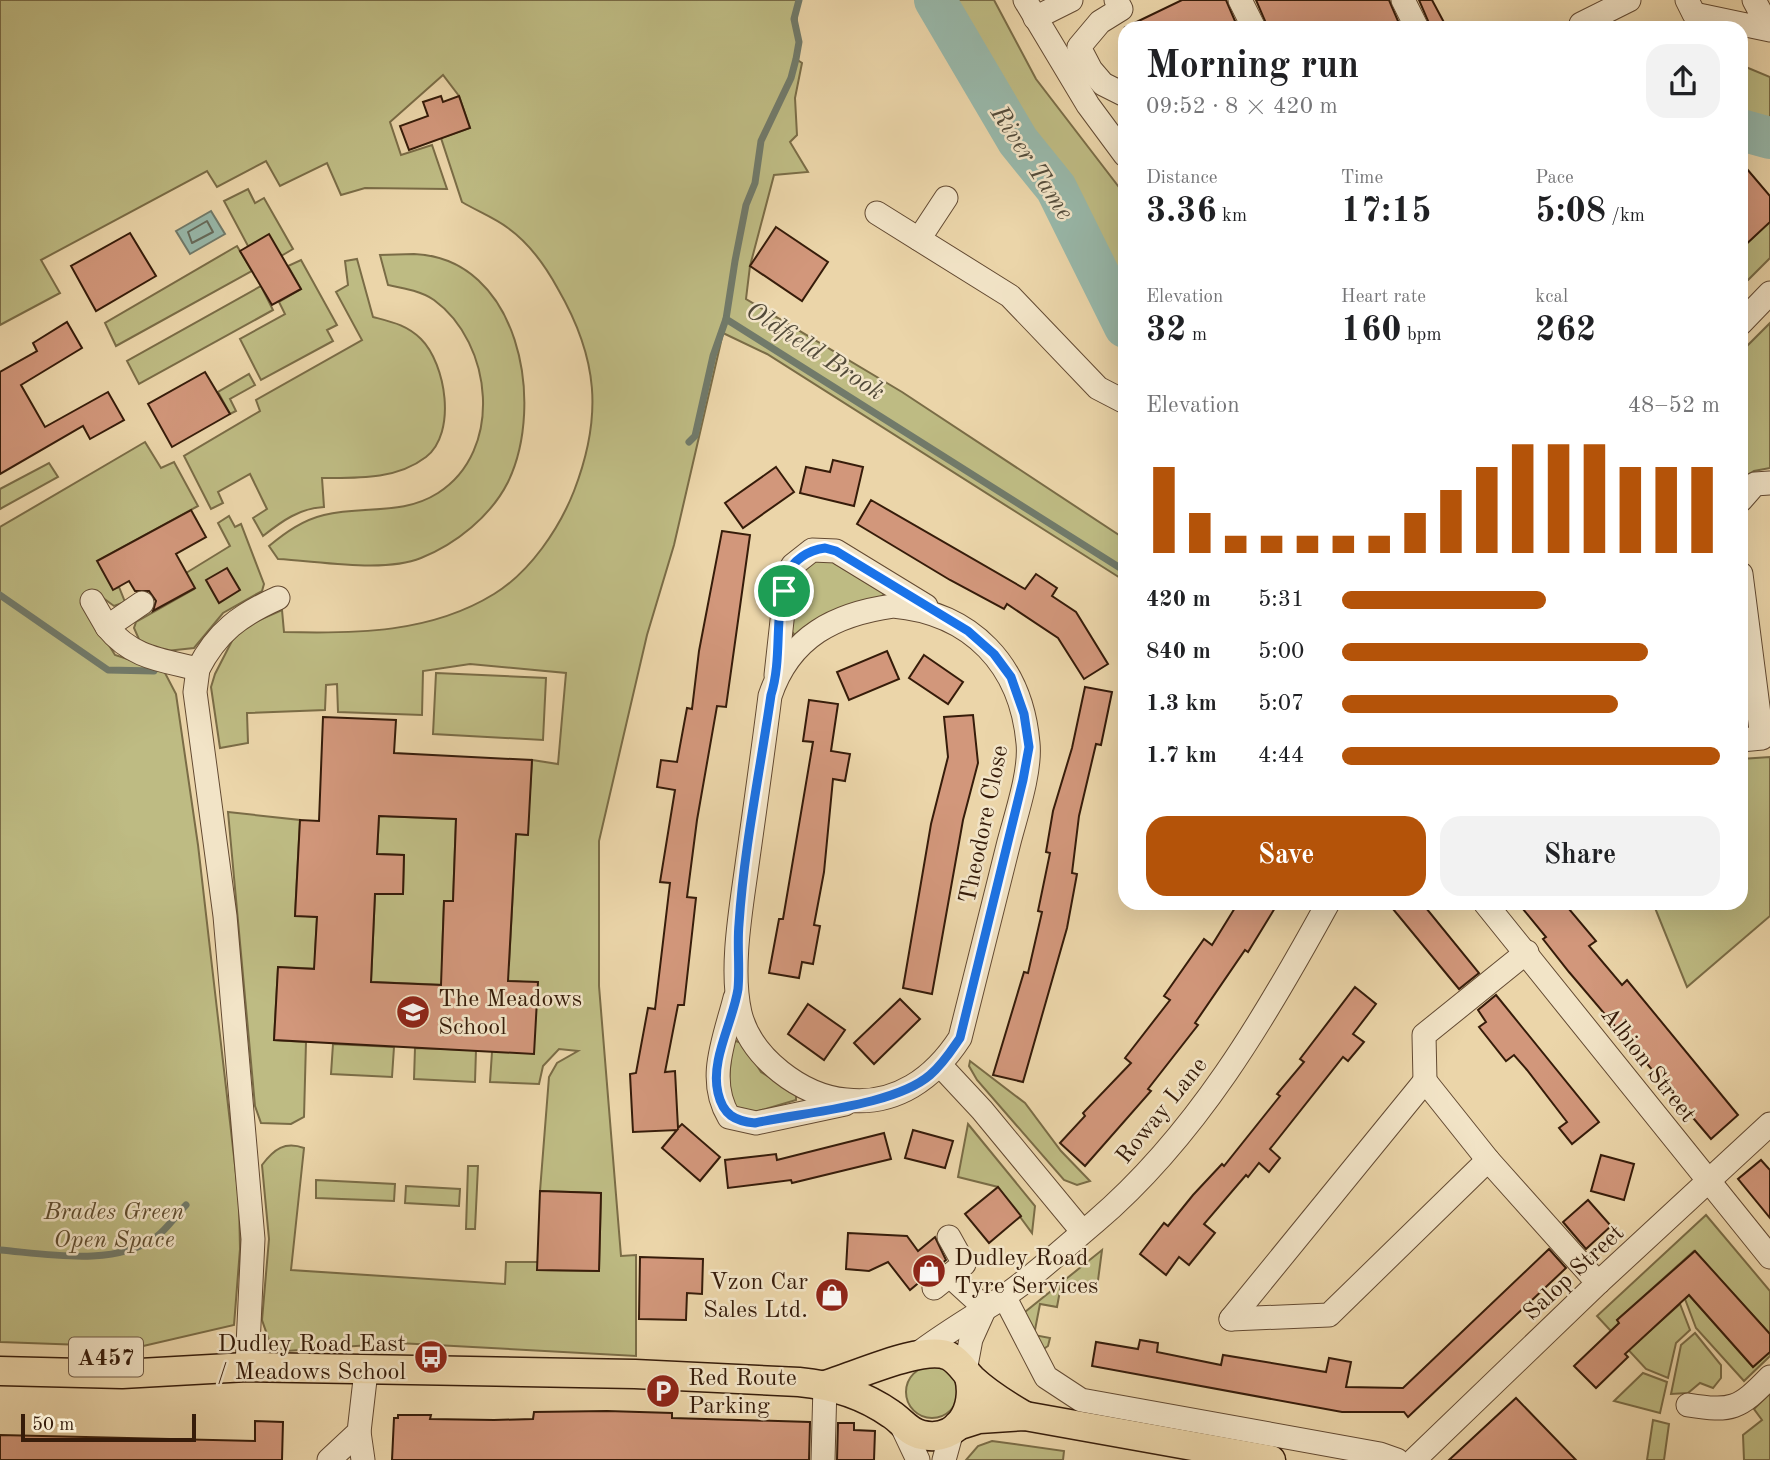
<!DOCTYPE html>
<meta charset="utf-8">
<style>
body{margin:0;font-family:"Old Standard TT",serif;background:#f2f2f2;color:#202124;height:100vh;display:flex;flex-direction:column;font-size:26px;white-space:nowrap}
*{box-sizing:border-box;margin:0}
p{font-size:23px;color:#757577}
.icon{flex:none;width:38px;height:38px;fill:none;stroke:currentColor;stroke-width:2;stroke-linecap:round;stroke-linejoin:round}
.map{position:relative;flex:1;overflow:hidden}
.sheet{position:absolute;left:1118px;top:21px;width:630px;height:889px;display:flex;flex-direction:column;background:#fff;border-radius:21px;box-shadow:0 7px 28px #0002}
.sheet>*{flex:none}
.scale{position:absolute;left:21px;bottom:18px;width:175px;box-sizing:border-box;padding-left:7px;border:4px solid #361c0a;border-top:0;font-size:19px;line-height:24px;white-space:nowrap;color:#361c0a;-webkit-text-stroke:5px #f2e4c7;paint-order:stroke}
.pin{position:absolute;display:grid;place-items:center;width:60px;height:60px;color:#fff;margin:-30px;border:4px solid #fff;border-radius:50%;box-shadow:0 2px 7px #0007}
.round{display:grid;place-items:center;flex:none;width:74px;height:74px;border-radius:21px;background:#f2f2f2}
.headline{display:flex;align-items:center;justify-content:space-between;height:119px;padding:0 28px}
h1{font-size:38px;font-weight:700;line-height:52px}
.stats{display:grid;grid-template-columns:repeat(3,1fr);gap:10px;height:119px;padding:7px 28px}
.stats div{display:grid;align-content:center}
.stats b{font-size:35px;font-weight:700}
.stats small{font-size:19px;font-weight:400}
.stats p{font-size:19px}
.chart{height:196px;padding:14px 28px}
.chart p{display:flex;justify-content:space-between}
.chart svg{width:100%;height:126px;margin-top:7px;stroke:#b45309;stroke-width:6}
.button{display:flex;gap:14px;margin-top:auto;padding:14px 28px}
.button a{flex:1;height:80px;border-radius:21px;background:#b45309;color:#fff;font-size:28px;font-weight:700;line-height:80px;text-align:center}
.button a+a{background:#f2f2f2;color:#202124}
ul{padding:0 28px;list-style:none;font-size:23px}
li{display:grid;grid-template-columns:112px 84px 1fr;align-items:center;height:52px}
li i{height:18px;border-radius:9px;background:#b45309}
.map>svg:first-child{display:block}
.green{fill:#bebb83;stroke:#7a6c46;stroke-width:2}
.water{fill:#98b8aa;stroke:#717a6a;stroke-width:2}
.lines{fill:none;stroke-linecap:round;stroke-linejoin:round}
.shore{stroke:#676a5a;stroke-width:2}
.stream{stroke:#717a6a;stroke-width:7}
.river{stroke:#98b8aa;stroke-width:42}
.building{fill:#d2977b;stroke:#361c0a;stroke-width:2;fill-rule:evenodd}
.minor-casing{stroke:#634a32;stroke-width:25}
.major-casing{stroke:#361c0a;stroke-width:31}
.minor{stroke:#f2e4c7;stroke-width:23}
.major{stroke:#ebd5a9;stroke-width:28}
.route-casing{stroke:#fff;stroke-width:14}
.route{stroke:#1a73e8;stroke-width:9}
.labels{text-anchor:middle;stroke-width:5;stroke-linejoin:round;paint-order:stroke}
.shield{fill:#f2e4c7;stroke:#6e5843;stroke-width:2}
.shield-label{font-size:23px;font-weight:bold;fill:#361c0a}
.street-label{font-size:24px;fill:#361c0a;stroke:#f2e4c7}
.poi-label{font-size:24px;fill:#361c0a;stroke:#f2e4c7;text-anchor:start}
.park-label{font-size:24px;font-style:italic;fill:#5f4c2e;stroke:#f2e4c7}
.water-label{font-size:26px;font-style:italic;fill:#534b3a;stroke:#f2e4c7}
</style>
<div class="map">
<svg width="1770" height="1460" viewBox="0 0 1770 1460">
<rect width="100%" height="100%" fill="#ebd5a9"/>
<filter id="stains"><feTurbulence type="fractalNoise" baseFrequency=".00286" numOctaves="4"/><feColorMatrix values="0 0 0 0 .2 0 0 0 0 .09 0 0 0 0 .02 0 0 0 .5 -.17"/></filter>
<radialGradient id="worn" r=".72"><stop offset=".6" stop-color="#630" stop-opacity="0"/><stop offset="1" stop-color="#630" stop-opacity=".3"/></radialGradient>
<g class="green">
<path d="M0,0H799C794,21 799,38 796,59L802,63L795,98L797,135L790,142L808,172L774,175L750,266L746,299L902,392L1125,539V581L767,354L723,333L674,545L647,635L599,841V986L621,1256L636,1255V1356L398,1343L286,1351L270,1343L262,1320L269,1239L262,1165C274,1149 285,1141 304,1148L291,1270L505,1284L506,1262H538V1270L599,1271L601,1193L540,1191L549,1077L557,1063L578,1051L559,1049L543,1066L539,1084L490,1082L492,1052L537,983L498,980L509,965L516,834L527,835L532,760L558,764L566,673L470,664L423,671L422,715L338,712L337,684L326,685L325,710L247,713L248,743L220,748L211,687L215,674L234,637L248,625L282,610L284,632C356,634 431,633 494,594C530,572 559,529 574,491C603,416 598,358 558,289C546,267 529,243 508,228C495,218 477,211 462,202L441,138L470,128L459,96L443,75L390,122L401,155L432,145L447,189L365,188L341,195L327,163L280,186L266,161L217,187L207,171L41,260L60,293L0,325Z"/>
<path d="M935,0H994L1036,79L1125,195V327L1056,188L1018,141Z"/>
<path d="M1741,65L1770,77V147L1741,140Z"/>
<path d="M248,189L255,203L264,198L293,249L281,256L248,246L224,201Z"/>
<path d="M1770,222V258L1748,280L1741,282V249Z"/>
<path d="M237,246L252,271L116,346L105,323Z"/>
<path d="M414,254C519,258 546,403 508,482C491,516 456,544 421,558C384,573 319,561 278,559L269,546C286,532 303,520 324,515C364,505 402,516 438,493C504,451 493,343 434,300C421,291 403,288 388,285L380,255Z"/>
<path d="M357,259L373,317C392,322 407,325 421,339C446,364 457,433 426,457C396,480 357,478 322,478L324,507C300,508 282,521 263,536L253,518L267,509L250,474L218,492L223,503L211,509L184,456L260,411L256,400L362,340L336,292L348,285L345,261Z"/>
<path d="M301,260L337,325L327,330L333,341L261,380L240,339L285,314L279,302L301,289L288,266Z"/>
<path d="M261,286L273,310L139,384L127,361Z"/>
<path d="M1770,323V468L1754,471L1741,479V352Z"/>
<path d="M249,374L255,385L230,399L236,411L230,414L218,392Z"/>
<path d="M145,442L161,468L174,462L198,506L98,561L113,589L119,587L125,602L114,606L99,595L84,605L115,655L164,671L176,694L198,845L239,1200L240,1249L234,1325L139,1347L0,1342V527Z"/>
<path d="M49,463L58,477L0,509V489Z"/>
<path d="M229,516L235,527L241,524L264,584L262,591L223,613L194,648L157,652L141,644L134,628L136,622L194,589L186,573L230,546L218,523Z"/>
<path d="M824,557L885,593L880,599L797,638L787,625L797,570Z"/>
<path d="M436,673L546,678L543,740L433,734Z"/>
<path d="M1770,757V916L1687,987L1653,903H1741V759Z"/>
<path d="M228,812L300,820L295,915L317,917L315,953L326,954L325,969L278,967L274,1040L306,1042L304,1117L291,1124L261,1123L255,1106Z"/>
<path d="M379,816L456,819L453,901L444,902L442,956L449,985L371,982L375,894H403L404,855L377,854Z"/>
<path d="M736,1041L744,1044L761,1072L796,1094V1100L755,1112L736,1107L728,1093L732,1044Z"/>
<path d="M333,1044L394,1047L392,1077L331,1074Z"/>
<path d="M415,1048L476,1050L475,1082L414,1079Z"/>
<path d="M970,1061L1025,1103L1061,1151L1090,1181L1077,1185L1064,1180L977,1080L969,1066Z"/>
<path d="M968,1124L1035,1206L1032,1233L998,1187L958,1177Z"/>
<path d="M468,1166H478L475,1229H466Z"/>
<path d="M316,1180L395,1184L394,1201L316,1198Z"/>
<path d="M406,1186L460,1189L459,1206L405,1203Z"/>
<path d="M1706,1215L1770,1291V1334L1694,1251L1617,1320L1637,1342L1680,1304L1690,1330L1676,1343L1668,1378L1646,1369L1597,1316Z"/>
<path d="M1102,1250L1097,1288L1061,1285L1057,1307L1040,1304L1034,1335L1050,1338L1048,1346L1042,1350L1020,1316Z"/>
<path d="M1689,1295L1753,1367L1770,1352V1356L1744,1381L1696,1328L1685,1299Z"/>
<path d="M1695,1333L1721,1365V1378L1713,1388L1700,1383L1688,1393L1671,1394L1681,1345Z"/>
<circle cx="932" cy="1392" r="26"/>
<path d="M1643,1373L1667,1382L1660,1413L1614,1401Z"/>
<path d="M1770,1393V1460H1744L1743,1435L1762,1420L1754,1409Z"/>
<path d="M1653,1420L1669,1424L1664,1460H1647Z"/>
<path d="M992,1441L1064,1451L1063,1460H966L978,1446Z"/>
</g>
<path class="water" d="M211,211L225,234L190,254L176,231Z"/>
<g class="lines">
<path class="shore" d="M207,221L213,232L192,243L188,232Z"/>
<g class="stream">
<path d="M799,0L794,19L799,42L796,59L791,78L761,141L755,183L746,205L735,261L726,319L1125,571"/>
<path d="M689,442L695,436L713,356L726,319"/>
<path d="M0,595L108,670L154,671"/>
<path d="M0,1250C47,1254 115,1267 156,1237C167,1229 176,1215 186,1205"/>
</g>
<g class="river">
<path d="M935,0L1018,141L1056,188L1125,327"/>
<path d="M1741,130L1770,138"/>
</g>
</g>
<g class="building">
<path d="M1182,0H1226L1238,28H1124Z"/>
<path d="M1256,0H1389L1401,28H1268Z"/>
<path d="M1419,0H1432L1447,28H1431Z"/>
<path d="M441,96L443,102L459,96L470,128L409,150L400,126L428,116L423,102Z"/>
<path d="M1741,162L1770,196V222L1741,249Z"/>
<path d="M776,227L828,262L802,301L750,266Z"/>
<path d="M130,233L156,276L96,311L71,266Z"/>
<path d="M269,234L301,289L272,305L240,251Z"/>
<path d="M67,322L82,348L21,385L45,427L108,392L124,420L90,439L83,426L0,474V372L37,351L33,343Z"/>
<path d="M205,372L230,414L172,447L148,404Z"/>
<path d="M833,460L863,467L854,506L800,493L806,467L830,472Z"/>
<path d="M776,467L794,492L743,528L725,503Z"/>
<path d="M871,500L1025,589L1036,574L1057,588L1052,596L1076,612L1108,664L1084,679L1058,638L1007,604L1004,609L950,580L857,524Z"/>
<path d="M191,510L206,537L176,554L195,588L153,611L156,601L149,591H135L129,581L113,590L97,561Z"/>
<path d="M722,531L750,535L726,707L717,706L697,820L687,897L696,898L684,1005H678L665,1072L675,1071L678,1128L682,1124L720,1157L700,1181L662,1148L677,1130L633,1132L630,1074L636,1073L648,1008L655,1009L670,883L660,882L675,790L657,787L661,760L677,762L687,708L692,709L699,651Z"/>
<path d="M227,568L240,590L219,603L206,580Z"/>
<path d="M887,651L899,679L849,700L837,672Z"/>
<path d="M924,655L963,682L948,704L909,678Z"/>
<path d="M1085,687L1112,692L1101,745L1096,744L1079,816L1072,873L1077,874L1067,928L1023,1082L993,1075L1024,972L1028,973L1042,912L1038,911L1050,853L1046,852L1053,811L1072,748Z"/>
<path d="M809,700L838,704L831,751L850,754L845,781L833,779L824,872L814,925L820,926L813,964L802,962L799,978L769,973L779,919H783L813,742L803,741Z"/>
<path d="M973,715L978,763L963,820L932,994L903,988L931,824L948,757L944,717Z"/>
<path d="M323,717L396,720L394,753L532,760L528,835L516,834L508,981L538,982L534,1054L274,1040L278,967L314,969L317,917L295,916L300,820L319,821ZM379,816L456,819L453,901H444L441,985L371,982L375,894H403L404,855L377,854Z"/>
<path d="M1238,903H1278L1248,952L1245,950L1195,1023L1198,1025L1148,1089L1151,1091L1085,1166L1060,1143L1085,1116L1083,1113L1131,1063L1125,1058L1170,1000L1164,996L1204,939L1212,945Z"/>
<path d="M1388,903H1422L1479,973L1459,989Z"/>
<path d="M1518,903H1564L1596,941L1589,946L1622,985L1627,980L1738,1115L1711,1139L1569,972L1543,939L1546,937Z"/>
<path d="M1355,987L1376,1004L1353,1034L1364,1042L1348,1061L1343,1057L1270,1149L1280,1158L1269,1172L1259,1163L1248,1177L1246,1175L1204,1224L1215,1233L1189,1265L1179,1257L1166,1275L1140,1254L1164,1223L1168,1226L1193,1195L1222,1164L1224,1166L1280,1096L1277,1094L1304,1062L1300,1059Z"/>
<path d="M1496,995L1599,1122L1572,1144L1559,1128L1567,1122L1527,1070L1514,1055L1506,1061L1479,1027L1486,1022L1478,1010Z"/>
<path d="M900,999L920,1019L874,1064L854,1043Z"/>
<path d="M808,1004L845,1030L824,1060L788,1034Z"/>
<path d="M913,1130L953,1141L945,1168L905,1158Z"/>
<path d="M884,1133L891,1159L792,1183L791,1180L728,1188L725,1160L776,1154L777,1160Z"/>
<path d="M1601,1155L1634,1164L1624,1200L1591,1191Z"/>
<path d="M1761,1160L1770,1170V1218L1738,1179Z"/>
<path d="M998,1187L1021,1216L989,1243L965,1214Z"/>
<path d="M540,1191L601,1193L599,1271L537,1270Z"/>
<path d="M1588,1200L1611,1226L1586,1249L1563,1222Z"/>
<path d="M848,1233L907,1236L918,1251L935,1237L946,1260L910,1290L888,1262L869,1271L846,1269Z"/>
<path d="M1549,1249L1566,1268L1408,1417L1404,1412H1342L1092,1366L1096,1342L1138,1349L1140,1340L1158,1343L1157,1352L1221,1365L1223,1355L1326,1372L1329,1358L1351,1362L1346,1387L1403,1388Z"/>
<path d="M1695,1251L1770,1334V1352L1753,1367L1689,1295L1625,1354L1628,1357L1596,1388L1574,1366L1619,1323L1617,1320Z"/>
<path d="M640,1257L703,1259L702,1294L687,1293L686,1320L639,1319Z"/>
<path d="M1516,1398L1576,1460H1449Z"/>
<path d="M607,1411L672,1413V1418L810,1422L809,1460H392L394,1418H398V1415H431L430,1419L494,1420L533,1419L534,1412Z"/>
<path d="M255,1421L283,1422L282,1460H0V1435L255,1441Z"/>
<path d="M838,1423H854V1430L875,1431L874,1460H837Z"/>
</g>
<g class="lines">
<g class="minor-casing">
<g id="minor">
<path d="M1025,0L1088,105L1125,155"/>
<path d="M1116,0L1121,9L1100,22L1079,47L1091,70L1103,84L1125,95"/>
<path d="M1240,0L1254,28"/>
<path d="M1403,0L1417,28"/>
<path d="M1687,0L1694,14L1770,30L1754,0"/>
<path d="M1035,18L1071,0"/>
<path d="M1581,24L1629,0"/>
<path d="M877,213L1010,296L1098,388L1125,402"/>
<path d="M919,239L946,198"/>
<path d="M1741,323L1770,293"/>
<path d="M1741,500L1755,484L1770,483"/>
<path d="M1741,574L1762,738L1741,740"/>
<path d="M92,601L107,627L142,603"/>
<path d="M893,606C972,613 1021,665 1028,743C1031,771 1016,815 1009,842C993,907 976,972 960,1038C934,1078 896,1106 846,1100C802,1096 751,1058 740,1013C730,969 741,909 747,865C755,808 763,752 770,696C790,636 836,614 893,606Z"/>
<path d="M107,627C132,658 162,660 198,669C217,632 240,615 278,598"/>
<path d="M198,669L195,692L225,916L253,1239L247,1367"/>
<path d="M776,675L787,575L793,565L812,550L836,551L926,606"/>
<path d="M1485,903L1770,1257"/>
<path d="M735,998C725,1038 706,1079 729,1117L756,1123L845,1104"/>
<path d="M940,1065L982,1110L1082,1231"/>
<path d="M1425,1081L1424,1035L1527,952"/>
<path d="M950,1276L985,1308"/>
<path d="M934,1288L964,1264L949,1237"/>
<path d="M1004,1296L1046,1377L1081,1400L1380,1454L1397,1460"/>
<path d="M1231,1319L1425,1081L1488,1160L1598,1283"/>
<path d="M1231,1319L1329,1315L1488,1160"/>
<path d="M916,1355C942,1335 969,1319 996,1302C1029,1281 1064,1248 1095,1222C1196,1136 1265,1018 1328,903"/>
<path d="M965,1371L971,1339L985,1308"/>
<path d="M1688,1405C1732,1412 1739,1409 1770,1377"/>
<path d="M899,1420L918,1460"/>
<path d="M359,1432L363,1460"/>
<path d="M329,1460L359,1432L366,1371"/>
<path d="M823,1460L825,1385"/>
<path d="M944,1460L952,1431"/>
<path d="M1414,1460L1598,1283L1770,1124"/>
</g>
</g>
<g class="major-casing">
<g id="major">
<path d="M0,1371L122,1374L247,1367L635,1374L799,1382C832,1385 864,1395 891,1414C902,1421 908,1432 922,1435C959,1443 977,1407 969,1377"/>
<path d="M825,1385C854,1377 923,1344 949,1356C960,1362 964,1371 972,1379C988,1394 1006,1405 1025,1416"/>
<path d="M957,1426L979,1419L1025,1416L1271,1460"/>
</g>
</g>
<use href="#minor" class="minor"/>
<use href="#major" class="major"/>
</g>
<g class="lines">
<g class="route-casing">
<path id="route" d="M825,548L836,551L968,631L994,654L1011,677L1024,714L1029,747L1023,780L960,1038C951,1051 943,1064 930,1075C894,1106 804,1112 755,1123C735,1121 723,1115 718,1093C710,1060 733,1022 738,989C740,968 737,945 739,924C744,848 760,771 771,695C783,657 773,613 787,576C792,560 809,550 825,548Z"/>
</g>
<use href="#route" class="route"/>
</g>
<defs>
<g id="school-disc" transform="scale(1.75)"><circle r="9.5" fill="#8f2418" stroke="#f2e4c7"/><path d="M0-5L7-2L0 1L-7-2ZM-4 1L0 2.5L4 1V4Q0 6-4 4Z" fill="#fff"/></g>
<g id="shop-disc" transform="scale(1.75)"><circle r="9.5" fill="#8f2418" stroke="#f2e4c7"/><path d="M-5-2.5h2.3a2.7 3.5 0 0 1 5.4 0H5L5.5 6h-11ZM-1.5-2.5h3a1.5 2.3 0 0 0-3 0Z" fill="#fff"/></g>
<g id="bus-disc" transform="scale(1.75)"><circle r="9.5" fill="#8f2418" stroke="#f2e4c7"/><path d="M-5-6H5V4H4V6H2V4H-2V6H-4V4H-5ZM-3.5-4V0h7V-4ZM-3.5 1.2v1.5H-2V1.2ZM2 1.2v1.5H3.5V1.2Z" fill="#fff"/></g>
<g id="parking-disc" transform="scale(1.75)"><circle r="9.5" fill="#8f2418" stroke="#f2e4c7"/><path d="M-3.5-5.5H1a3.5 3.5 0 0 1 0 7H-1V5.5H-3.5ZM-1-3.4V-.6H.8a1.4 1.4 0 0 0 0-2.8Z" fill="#fff"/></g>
</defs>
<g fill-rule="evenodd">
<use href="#school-disc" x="413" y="1012"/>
<use href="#shop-disc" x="929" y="1271"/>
<use href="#shop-disc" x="832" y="1295"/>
<use href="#bus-disc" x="431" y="1357"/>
<use href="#parking-disc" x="663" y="1391"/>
</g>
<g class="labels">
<rect class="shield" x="69" y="1337.5" width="74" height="39" rx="5"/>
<g class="shield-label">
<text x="106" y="1365">A457</text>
</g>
<g class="street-label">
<text transform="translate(983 824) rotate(-78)" y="8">Theodore Close</text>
<text transform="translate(1649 1064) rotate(52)" y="8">Albion Street</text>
<text transform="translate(1161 1110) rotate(-51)" y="8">Roway Lane</text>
<text transform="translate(1573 1272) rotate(-43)" y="8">Salop Street</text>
</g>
<g class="poi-label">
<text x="438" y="1006">The Meadows<tspan x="438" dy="28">School</tspan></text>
<text x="954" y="1265">Dudley Road<tspan x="954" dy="28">Tyre Services</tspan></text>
<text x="808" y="1289" text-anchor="end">Vzon Car<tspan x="808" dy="28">Sales Ltd.</tspan></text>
<text x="406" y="1351" text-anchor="end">Dudley Road East<tspan x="406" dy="28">/ Meadows School</tspan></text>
<text x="688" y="1385">Red Route<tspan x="688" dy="28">Parking</tspan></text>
</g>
<g class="park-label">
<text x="114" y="1219">Brades Green<tspan x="114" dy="28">Open Space</tspan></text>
</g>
<g class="water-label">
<text transform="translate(1033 162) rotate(57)" y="9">River Tame</text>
<text transform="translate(816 350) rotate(33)" y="9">Oldfield Brook</text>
</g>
</g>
<rect width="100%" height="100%" filter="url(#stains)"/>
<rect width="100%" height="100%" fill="url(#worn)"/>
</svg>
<div class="scale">50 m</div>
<div class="pin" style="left:784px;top:591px;background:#1e9e55"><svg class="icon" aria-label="arrive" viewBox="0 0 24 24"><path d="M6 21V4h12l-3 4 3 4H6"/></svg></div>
<section class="sheet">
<div class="headline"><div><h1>Morning run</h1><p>09:52 · 8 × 420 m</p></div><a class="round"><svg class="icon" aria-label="share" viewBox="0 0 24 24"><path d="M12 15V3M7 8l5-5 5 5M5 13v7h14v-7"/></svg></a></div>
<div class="stats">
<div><p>Distance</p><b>3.36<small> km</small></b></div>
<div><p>Time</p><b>17:15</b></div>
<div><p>Pace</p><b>5:08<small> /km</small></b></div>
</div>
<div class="stats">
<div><p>Elevation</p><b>32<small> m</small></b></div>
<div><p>Heart rate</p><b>160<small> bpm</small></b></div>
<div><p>kcal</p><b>262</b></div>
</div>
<div class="chart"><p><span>Elevation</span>48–52 m</p>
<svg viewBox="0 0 160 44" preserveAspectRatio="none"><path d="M5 44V14M15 44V30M25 44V38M35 44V38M45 44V38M55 44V38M65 44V38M75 44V30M85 44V22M95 44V14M105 44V6M115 44V6M125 44V6M135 44V14M145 44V14M155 44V14"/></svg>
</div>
<ul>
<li><b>420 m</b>5:31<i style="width:54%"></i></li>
<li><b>840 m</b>5:00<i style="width:81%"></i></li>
<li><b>1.3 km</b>5:07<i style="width:73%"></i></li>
<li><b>1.7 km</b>4:44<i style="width:100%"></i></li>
</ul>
<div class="button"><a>Save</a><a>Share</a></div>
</section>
</div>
